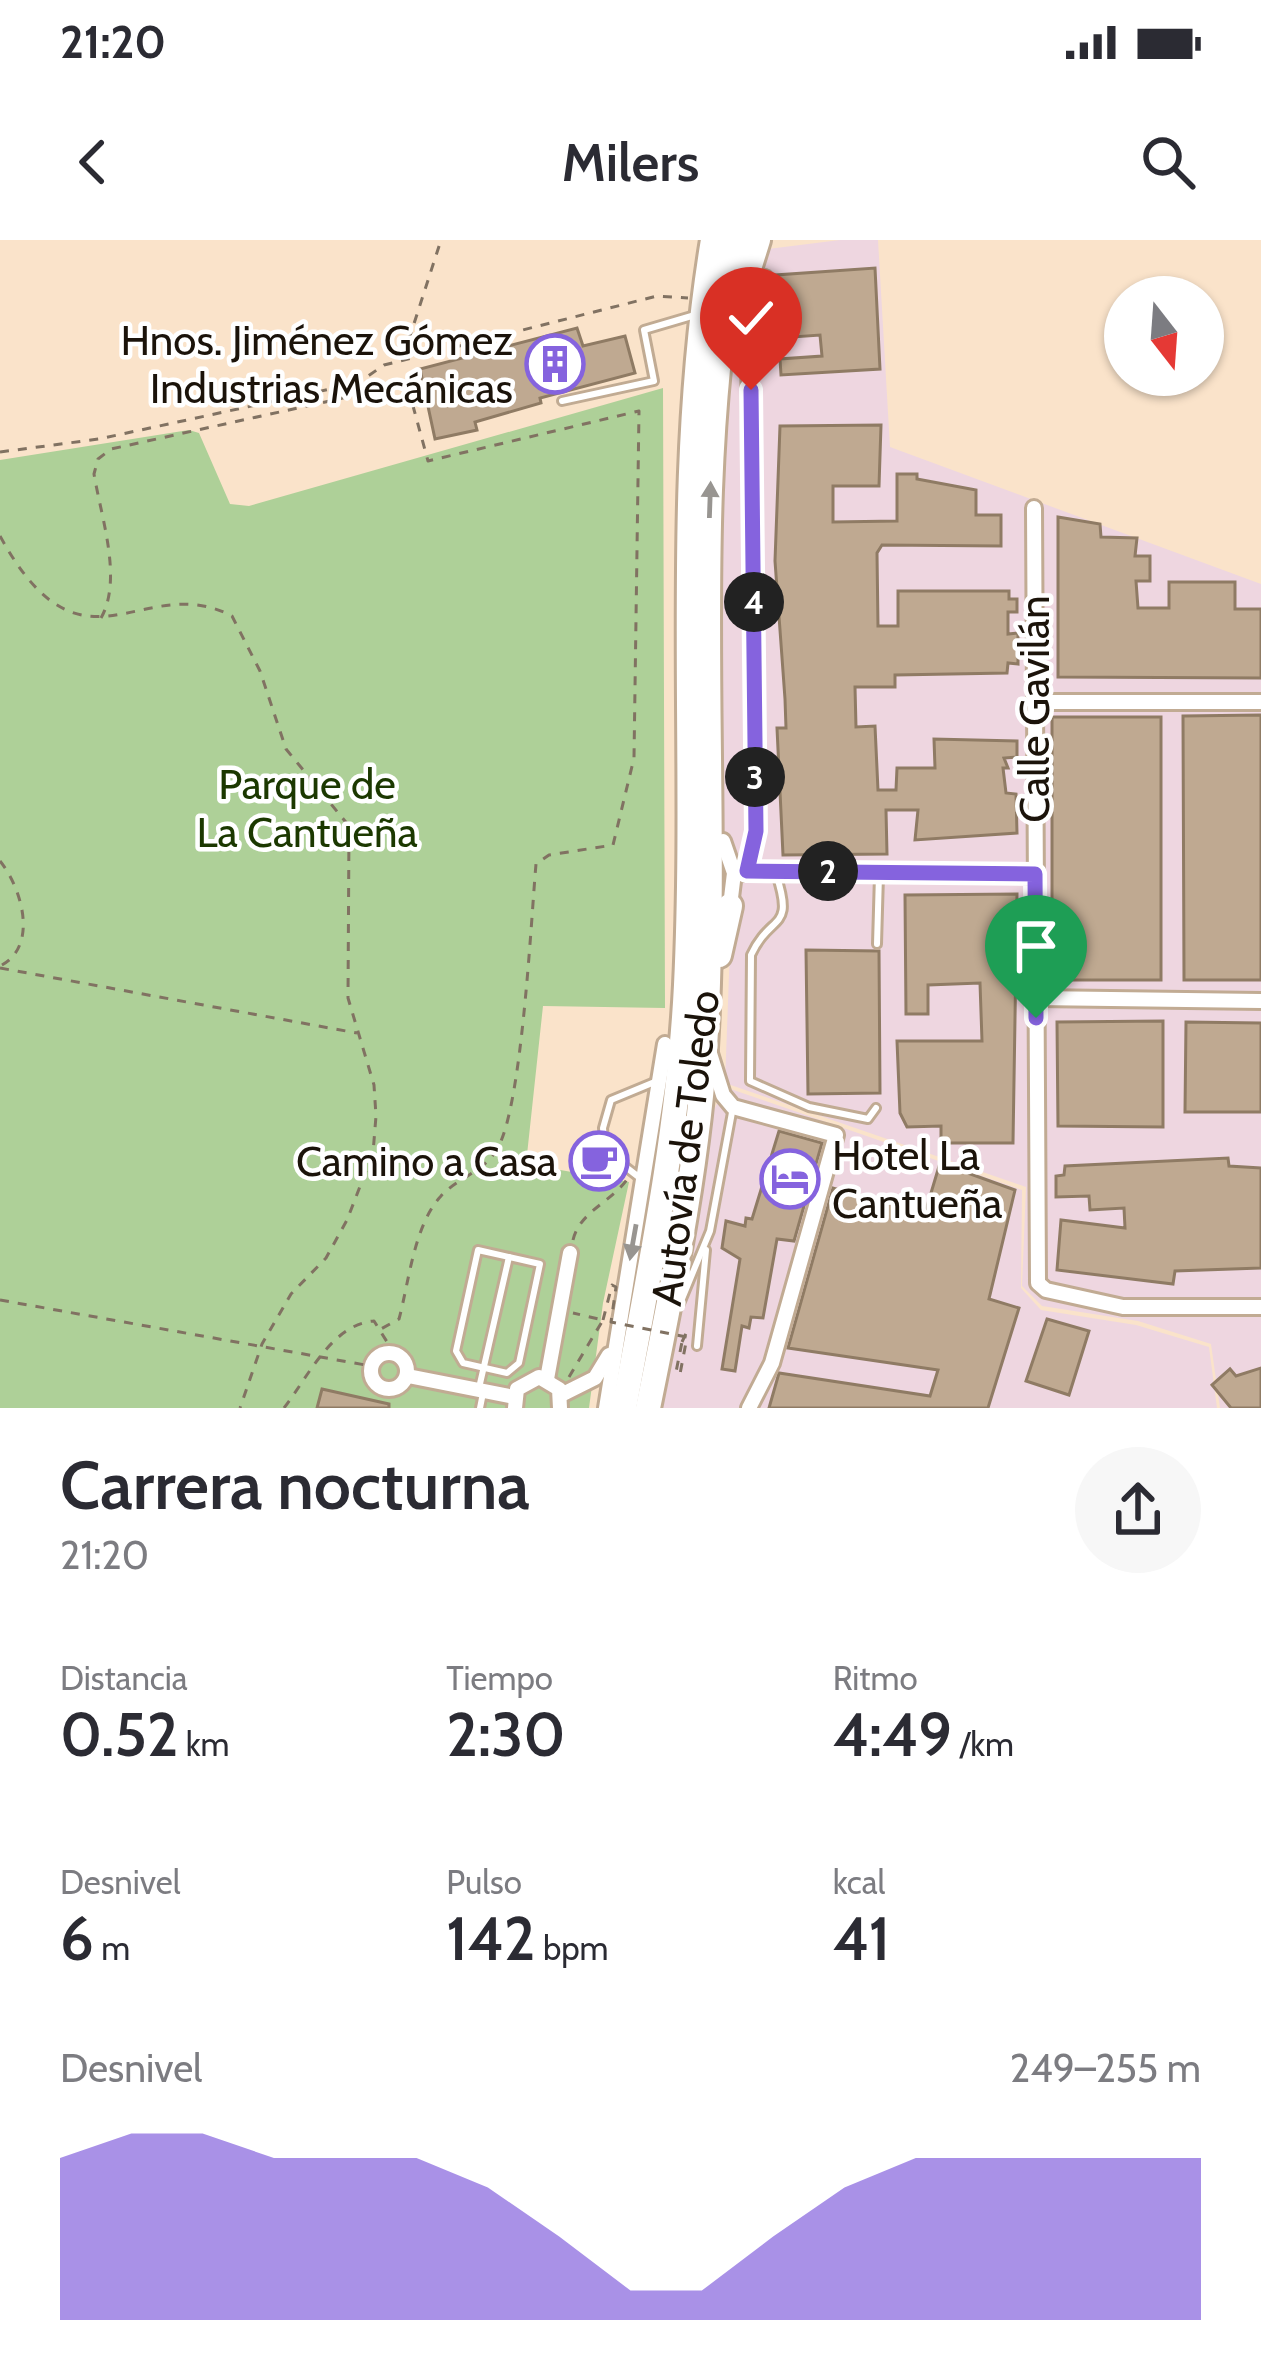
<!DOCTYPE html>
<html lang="es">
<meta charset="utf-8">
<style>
body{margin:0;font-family:Cabin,sans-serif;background:#f7f7f7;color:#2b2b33;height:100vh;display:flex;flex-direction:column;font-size:45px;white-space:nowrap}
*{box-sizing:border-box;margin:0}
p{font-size:39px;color:#7c7c81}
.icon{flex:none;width:66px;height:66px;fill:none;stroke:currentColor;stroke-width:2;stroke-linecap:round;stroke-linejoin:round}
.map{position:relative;height:1168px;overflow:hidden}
.drawer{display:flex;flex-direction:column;background:#fff;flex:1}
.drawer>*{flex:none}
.needle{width:78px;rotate:163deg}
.controls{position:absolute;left:1104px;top:36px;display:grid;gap:24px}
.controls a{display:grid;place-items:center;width:120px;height:120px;border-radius:50%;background:#fff;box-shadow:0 3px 9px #0004;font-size:60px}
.pin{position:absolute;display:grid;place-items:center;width:102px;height:102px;color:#fff;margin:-123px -51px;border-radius:50% 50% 50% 0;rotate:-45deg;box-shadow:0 0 12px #0007}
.pin .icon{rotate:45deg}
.km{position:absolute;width:60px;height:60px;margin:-30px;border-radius:50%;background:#222;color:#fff;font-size:33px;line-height:60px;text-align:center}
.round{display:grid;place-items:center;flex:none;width:126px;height:126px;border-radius:63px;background:#f7f7f7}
.head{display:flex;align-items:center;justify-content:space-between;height:204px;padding:0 60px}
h1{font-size:66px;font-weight:600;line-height:90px}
.figures{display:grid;grid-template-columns:repeat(3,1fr);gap:18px;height:204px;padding:12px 60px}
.figures div{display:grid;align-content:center}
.figures b{font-size:60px;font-weight:600}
.figures small{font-size:33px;font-weight:400}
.figures p{font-size:33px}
.chart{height:336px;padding:24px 60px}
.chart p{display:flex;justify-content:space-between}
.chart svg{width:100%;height:216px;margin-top:12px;fill:#8563de;opacity:.7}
.status{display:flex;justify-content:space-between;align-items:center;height:84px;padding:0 60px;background:#fff;direction:ltr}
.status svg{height:33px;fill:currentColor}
header{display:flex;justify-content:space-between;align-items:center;height:156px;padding:0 60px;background:#fff;font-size:54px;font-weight:600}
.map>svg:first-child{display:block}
.industrial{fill:#eed6e0}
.green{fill:#aed098}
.building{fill:#bfa991;stroke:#8f7b64;stroke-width:3}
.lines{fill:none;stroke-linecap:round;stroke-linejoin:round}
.service-casing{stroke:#c1ab93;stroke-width:12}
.minor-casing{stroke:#c1ab93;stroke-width:20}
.motorway-casing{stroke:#c1ab93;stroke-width:30}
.path{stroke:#817262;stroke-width:3;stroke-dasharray:9 9;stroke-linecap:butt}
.service{stroke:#fff;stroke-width:6}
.minor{stroke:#fff;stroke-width:14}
.motorway{stroke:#fff;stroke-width:24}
.path-bridge{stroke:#817262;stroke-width:3;stroke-dasharray:9 9;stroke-linecap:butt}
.oneway{fill:#989591}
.route-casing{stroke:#fff;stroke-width:24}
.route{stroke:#8563de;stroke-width:15}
.labels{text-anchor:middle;stroke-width:9;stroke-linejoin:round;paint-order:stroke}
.poi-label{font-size:42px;fill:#1b130a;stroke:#fff;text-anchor:end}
.street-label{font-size:42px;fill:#1b130a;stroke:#fff}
.park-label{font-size:42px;fill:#1b3800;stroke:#fff}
</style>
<div class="status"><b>21:20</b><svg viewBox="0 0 49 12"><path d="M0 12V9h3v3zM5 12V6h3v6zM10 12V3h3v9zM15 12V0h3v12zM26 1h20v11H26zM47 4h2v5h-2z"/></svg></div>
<header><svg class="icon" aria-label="back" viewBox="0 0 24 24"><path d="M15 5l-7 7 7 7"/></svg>Milers<svg class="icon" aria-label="search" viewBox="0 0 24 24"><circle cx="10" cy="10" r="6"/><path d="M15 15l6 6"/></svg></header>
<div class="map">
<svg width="1261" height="1168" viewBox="0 0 1261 1168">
<rect width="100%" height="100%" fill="#fae3ca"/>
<g class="industrial">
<path d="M840,0H878L890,207L1261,344V1168H1220L1211,1104L1138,1081L1042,1066L1022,1046L1026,947L725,843L730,708L716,608L718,163L761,10Z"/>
<path d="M725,847L1022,950L1021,1048L1041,1070L1136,1085L1209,1107L1217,1168H662L710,878Z"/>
</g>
<path class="green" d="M663,148L665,768L543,766L526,924L629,942L603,1063L589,1168H0V220L189,190L199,193L230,264L249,266Z"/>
<g class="building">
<path d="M875,28L880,129L781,135L780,119L822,116L820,95L779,98L776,35Z"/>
<path d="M577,88L583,106L625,96L635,133L540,158L541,163L475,182L477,190L435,199L420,129Z"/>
<path d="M881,185L879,246H833V282L897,281V234H917V239L976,250V275H1001V306L882,305L877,313L878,386H898V351H1009V359H1017V372H1008V394L1018,393V424L1008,423L1007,433L895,435V447H855L856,487L875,486L878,550H896L897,528H935L934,499L1017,501V517L1004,518L1008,528H1003L1006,553L1016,554L1017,593L915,600L918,570H886L887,614L783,615L777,488H786L785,459L775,321L780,186Z"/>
<path d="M1058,277L1100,284L1101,297L1137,298L1135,316H1150V341H1136L1138,368H1169V342H1235V369H1261V438L1058,437Z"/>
<path d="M1261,475V740H1184L1183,476Z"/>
<rect x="1052" y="477" width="109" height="263"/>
<path d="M1017,654L1013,903H941V886L907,887L900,873L897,801H982L980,743L928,745V774H906L905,655Z"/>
<path d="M806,710L879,711L880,853L808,854Z"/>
<path d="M1163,781V887L1058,886L1057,782Z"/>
<path d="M1186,782L1261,783V872H1185Z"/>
<path d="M779,891L822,903L794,1001L777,999L763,1078L751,1077L749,1088L742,1086L735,1131L722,1129L740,1019L722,1008L726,981L745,986L746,978L752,979Z"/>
<path d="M1228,918L1229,926L1261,928V1028L1175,1031L1173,1044L1057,1030L1061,980L1125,988L1124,968L1090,970L1089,956L1056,957V936L1064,935L1065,926Z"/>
<path d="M940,923L1015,950L989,1059L1019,1068L988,1168H769L779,1133L930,1156L938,1130L788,1108L833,948L925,973Z"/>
<path d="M1047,1079L1089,1091L1069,1155L1026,1141Z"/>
<path d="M1261,1128V1168H1231L1212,1145L1230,1129L1236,1136Z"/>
<path d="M322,1149L389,1164V1168H317Z"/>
</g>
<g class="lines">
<g class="service-casing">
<g id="service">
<path d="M562,161L654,141L644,90L695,75"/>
<path d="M776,634C795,692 771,672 751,715L750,841L809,867L868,879L876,868"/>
<path d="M877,704L879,635"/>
<path d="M640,938L605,911L603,888L611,860L657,841"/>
<path d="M478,1010L540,1024L519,1123L507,1133L463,1123L456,1111Z"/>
<path d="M679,1066L710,991L733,867"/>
<path d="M697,1106L706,1010"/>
<path d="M479,1148L509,1017"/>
<path d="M480,1168L483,1153"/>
</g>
</g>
<g class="minor-casing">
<g id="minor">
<path d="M1034,268L1038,1043L1046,1050L1123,1067H1261"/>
<path d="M1034,462H1261"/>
<path d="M723,601L734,633L730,666"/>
<path d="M747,631L756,591L749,116L765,38"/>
<path d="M734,633L1035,634"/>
<path d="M1036,758L1261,761"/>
<path d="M708,807L723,855L733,867L836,895L772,1123L749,1168"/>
<circle cx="389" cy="1131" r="18"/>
<path d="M408,1136L514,1157"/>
<path d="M547,1139L570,1013"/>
<path d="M561,1155L595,1138L609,1115"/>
<path d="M515,1168L517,1149L539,1137L559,1149L560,1168"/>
<path d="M606,1168L665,804"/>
</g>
</g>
<g class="motorway-casing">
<g id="motorway">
<path d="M736,70L758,0"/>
<path d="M719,715L730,666"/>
<path d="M624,1168C650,1028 679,887 686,745C698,496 672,247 713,0"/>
<path d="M648,1168C673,1045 700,915 706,790C720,527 687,261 736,0"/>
</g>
</g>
<g class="path">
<path d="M420,116L410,96L441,0"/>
<path d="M0,212L99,199L358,143L384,125L420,116L657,56L688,58"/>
<path d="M0,296C83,448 142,329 232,376L260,431L286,509L349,586L348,758L374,845L376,876L373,913L347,980L326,1018L291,1054L262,1104L240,1168"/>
<path d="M101,378C123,339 101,277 94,234L98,219L111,209L407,144L428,221L639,171L634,518L613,605L549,615L536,624C531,680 522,869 497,909C484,932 457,938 441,956C414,985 409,1042 399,1079L381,1089"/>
<path d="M0,621C22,648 39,707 0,726"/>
<path d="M0,728L357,793"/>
<path d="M573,1000C580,971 612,962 628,938"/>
<path d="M0,1060L371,1126"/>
<path d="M682,1102L688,1089"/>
<path d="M569,1137L603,1080L573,1073"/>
<path d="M284,1168C308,1137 332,1084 374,1081L394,1113"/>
</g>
<use href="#service" class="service"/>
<use href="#minor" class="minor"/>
<use href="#motorway" class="motorway"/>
<path class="path-bridge" d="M603,1080L612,1045L616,1047L611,1082L687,1097L680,1134L676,1132L682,1102"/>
</g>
<defs><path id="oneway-solid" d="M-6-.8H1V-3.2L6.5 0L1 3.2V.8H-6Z" transform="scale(3)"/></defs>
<g class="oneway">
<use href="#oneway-solid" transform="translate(710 260) rotate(-88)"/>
<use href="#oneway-solid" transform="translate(633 1002) rotate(100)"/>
</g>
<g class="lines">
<g class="route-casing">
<path id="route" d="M751,150L756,591L747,631L1035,634L1036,778"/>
</g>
<use href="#route" class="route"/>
</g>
<defs>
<g id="building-ring" transform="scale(3)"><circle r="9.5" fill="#fff" stroke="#8563de" stroke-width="1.5"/><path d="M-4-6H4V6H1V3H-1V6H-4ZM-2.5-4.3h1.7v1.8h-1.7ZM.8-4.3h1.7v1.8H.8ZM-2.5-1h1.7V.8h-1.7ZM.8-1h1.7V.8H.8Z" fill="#8563de"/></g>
<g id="cafe-ring" transform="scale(3)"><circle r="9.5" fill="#fff" stroke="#8563de" stroke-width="1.5"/><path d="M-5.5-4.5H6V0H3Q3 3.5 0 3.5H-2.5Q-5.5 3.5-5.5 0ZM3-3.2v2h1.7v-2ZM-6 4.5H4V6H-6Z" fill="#8563de"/></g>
<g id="hotel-ring" transform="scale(3)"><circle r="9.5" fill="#fff" stroke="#8563de" stroke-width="1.5"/><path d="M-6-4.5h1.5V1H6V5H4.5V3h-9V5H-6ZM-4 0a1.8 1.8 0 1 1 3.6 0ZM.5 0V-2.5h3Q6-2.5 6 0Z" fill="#8563de"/></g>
</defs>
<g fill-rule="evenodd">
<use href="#building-ring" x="555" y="124"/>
<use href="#cafe-ring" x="599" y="921"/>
<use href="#hotel-ring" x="790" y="939"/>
</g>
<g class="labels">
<g class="poi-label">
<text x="513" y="115">Hnos. Jiménez Gómez<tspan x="513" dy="48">Industrias Mecánicas</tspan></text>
<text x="832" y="930" text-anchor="start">Hotel La<tspan x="832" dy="48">Cantueña</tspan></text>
<text x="557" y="936">Camino a Casa</text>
</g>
<g class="street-label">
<text transform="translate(1034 469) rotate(-90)" y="15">Calle Gavilán</text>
<text transform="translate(685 908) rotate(-83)" y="15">Autovía de Toledo</text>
</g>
<g class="park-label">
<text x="307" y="559">Parque de<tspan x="307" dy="48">La Cantueña</tspan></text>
</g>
</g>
</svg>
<div class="controls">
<a><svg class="needle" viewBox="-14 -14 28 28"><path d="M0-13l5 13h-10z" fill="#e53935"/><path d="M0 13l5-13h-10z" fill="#7c7c81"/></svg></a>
</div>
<div class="pin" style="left:1036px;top:778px;background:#1e9e55"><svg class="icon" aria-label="arrive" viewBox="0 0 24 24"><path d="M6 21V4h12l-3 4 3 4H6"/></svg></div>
<div class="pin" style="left:751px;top:150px;background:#d93025"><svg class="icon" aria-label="check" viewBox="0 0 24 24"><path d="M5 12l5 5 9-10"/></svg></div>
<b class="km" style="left:828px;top:631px">2</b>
<b class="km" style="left:755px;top:537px">3</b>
<b class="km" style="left:754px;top:362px">4</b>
</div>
<section class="drawer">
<div class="head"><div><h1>Carrera nocturna</h1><p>21:20</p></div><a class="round"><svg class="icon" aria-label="share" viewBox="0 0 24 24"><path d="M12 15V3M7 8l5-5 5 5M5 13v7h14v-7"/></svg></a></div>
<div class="figures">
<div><p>Distancia</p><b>0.52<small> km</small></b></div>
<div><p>Tiempo</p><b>2:30</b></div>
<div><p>Ritmo</p><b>4:49<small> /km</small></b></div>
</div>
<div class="figures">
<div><p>Desnivel</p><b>6<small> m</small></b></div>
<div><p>Pulso</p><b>142<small> bpm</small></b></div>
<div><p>kcal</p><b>41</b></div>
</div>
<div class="chart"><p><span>Desnivel</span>249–255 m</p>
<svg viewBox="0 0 160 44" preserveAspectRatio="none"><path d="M0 44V11L10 6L20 6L30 11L40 11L50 11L60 17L70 27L80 38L90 38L100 27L110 17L120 11L130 11L140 11L150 11L160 11V44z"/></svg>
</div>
</section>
